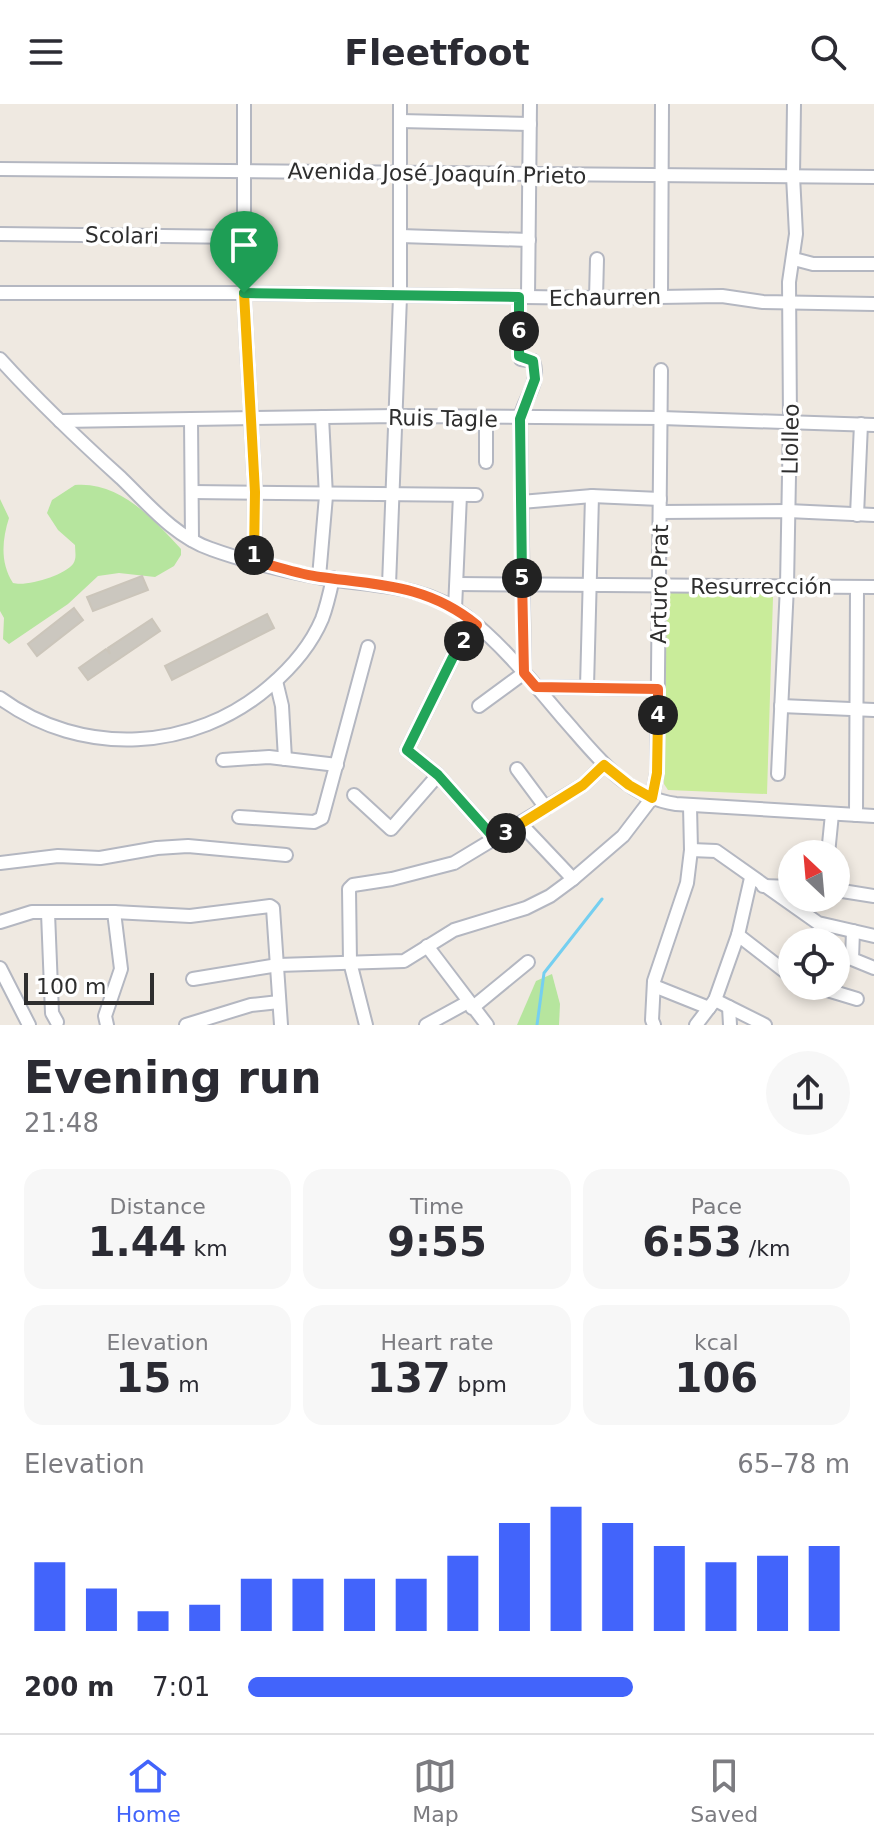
<!DOCTYPE html>
<meta charset="utf-8">
<style>
body{margin:0;font-family:"DejaVu Sans",sans-serif;background:#f7f7f7;color:#2b2b33;height:100vh;display:flex;flex-direction:column;font-size:30px;white-space:nowrap}
*{box-sizing:border-box;margin:0}
p{font-size:26px;color:#7c7c81}
.icon{flex:none;width:44px;height:44px;fill:none;stroke:currentColor;stroke-width:2;stroke-linecap:round;stroke-linejoin:round}
.map{position:relative;height:921px;overflow:hidden}
.details{display:flex;flex-direction:column;background:#fff;flex:1}
.details>*{flex:none}
.needle{width:52px;rotate:334deg}
.fabs{position:absolute;left:778px;top:736px;display:grid;gap:16px}
.fabs a{display:grid;place-items:center;width:72px;height:72px;border-radius:50%;background:#fff;box-shadow:0 4px 12px #0003;font-size:40px}
.scale{position:absolute;left:24px;bottom:20px;width:130px;box-sizing:border-box;padding-left:8px;border:4px solid #2e2e2e;border-top:0;font-size:22px;line-height:28px;white-space:nowrap;color:#2e2e2e;-webkit-text-stroke:6px #fff;paint-order:stroke}
.pin{position:absolute;display:grid;place-items:center;width:68px;height:68px;color:#fff;margin:-82px -34px;border-radius:50% 50% 50% 0;rotate:-45deg;box-shadow:0 0 8px #0007}
.pin .icon{rotate:45deg}
.km{position:absolute;width:40px;height:40px;margin:-20px;border-radius:50%;background:#222;color:#fff;font-size:22px;line-height:40px;text-align:center}
.round{display:grid;place-items:center;flex:none;width:84px;height:84px;border-radius:42px;background:#f7f7f7}
.summary{display:flex;align-items:center;justify-content:space-between;height:136px;padding:0 24px}
h1{font-size:44px;font-weight:800;line-height:60px}
.figures{display:grid;grid-template-columns:repeat(3,1fr);gap:12px;height:136px;padding:8px 24px}
.figures div{display:grid;align-content:center;border-radius:20px;background:#f7f7f7;text-align:center}
.figures b{font-size:40px;font-weight:800}
.figures small{font-size:22px;font-weight:400}
.figures p{font-size:22px}
.chart{height:224px;padding:16px 24px}
.chart p{display:flex;justify-content:space-between}
.chart svg{width:100%;height:144px;margin-top:8px;stroke:#4264fb;stroke-width:6}
ul{padding:0 24px;list-style:none;font-size:26px}
li{display:grid;grid-template-columns:128px 96px 1fr;align-items:center;height:60px}
li i{height:20px;border-radius:10px;background:#4264fb}
header{display:flex;justify-content:space-between;align-items:center;height:104px;padding:0 24px;background:#fff;font-size:36px;font-weight:800}
.tab-bar{display:flex;justify-content:space-around;align-items:center;height:112px;border-top:2px solid #e1e1e2;background:#fff;font-size:22px;color:#7c7c81}
.tab-bar a{display:grid;justify-items:center;gap:4px}
.tab-bar .current{color:#4264fb}
.map>svg:first-child{display:block}
.green{fill:#b6e59e}
.pitch{fill:#c9ec9a}
.lines{fill:none;stroke-linecap:round;stroke-linejoin:round}
.stream{stroke:#75cff0;stroke-width:3}
.building{fill:#cbc7bf;stroke:#cbc5ba;stroke-width:2}
.minor-casing{stroke:#b4b7c1;stroke-width:16}
.minor{stroke:#fff;stroke-width:12}
.split-1-casing{stroke:#fff;stroke-width:16}
.split-2-casing{stroke:#fff;stroke-width:16}
.split-3-casing{stroke:#fff;stroke-width:16}
.split-4-casing{stroke:#fff;stroke-width:16}
.split-5-casing{stroke:#fff;stroke-width:16}
.split-6-casing{stroke:#fff;stroke-width:16}
.split-7-casing{stroke:#fff;stroke-width:16}
.split-1{stroke:#f5b400;stroke-width:10}
.split-2{stroke:#f0652b;stroke-width:10}
.split-3{stroke:#22a559;stroke-width:10}
.split-4{stroke:#f5b400;stroke-width:10}
.split-5{stroke:#f0652b;stroke-width:10}
.split-6{stroke:#22a559;stroke-width:10}
.split-7{stroke:#22a559;stroke-width:10}
.labels{text-anchor:middle;stroke-width:7;stroke-linejoin:round;paint-order:stroke}
.street-label{font-size:22px;fill:#2e2e2e;stroke:#fff}
</style>
<header><svg class="icon" aria-label="menu" viewBox="0 0 24 24"><path d="M4 6h16M4 12h16M4 18h16"/></svg>Fleetfoot<svg class="icon" aria-label="search" viewBox="0 0 24 24"><circle cx="10" cy="10" r="6"/><path d="M15 15l6 6"/></svg></header>
<div class="map">
<svg width="874" height="921" viewBox="0 0 874 921">
<rect width="100%" height="100%" fill="#efe9e1"/>
<g class="green">
<path d="M75,381C120,377 153,415 181,445V451L174,462L155,473L119,469L98,472L68,500L9,540L3,535L4,514L0,507V395L9,414C2,436 0,459 13,479C27,483 65,471 73,460C77,454 75,448 75,441L58,426L47,409L52,396Z"/>
<path d="M552,870L560,900L559,921H517L536,877Z"/>
</g>
<path class="pitch" d="M672,485L765,488L773,493L767,690L668,686L664,680L667,490Z"/>
<g class="lines">
<path class="stream" d="M537,921L544,869L602,795"/>
</g>
<g class="building">
<path d="M142,472L148,486L93,507L87,493Z"/>
<path d="M74,504L83,516L37,552L28,540Z"/>
<path d="M267,510L274,524L172,576L165,562Z"/>
<path d="M152,515L160,527L88,576L79,564L106,545L110,550L108,544Z"/>
</g>
<g class="lines">
<g class="minor-casing">
<g id="minor">
<path d="M244,0V189L255,388L254,457"/>
<path d="M400,17L530,20"/>
<path d="M0,65L874,73"/>
<path d="M0,130L244,133"/>
<path d="M400,132L529,136"/>
<path d="M794,155L813,160H874"/>
<path d="M0,189H244L596,194L722,192L763,198L874,200"/>
<path d="M661,192L662,0"/>
<path d="M528,193L530,0"/>
<path d="M596,194L597,155"/>
<path d="M0,255C38,297 79,336 121,374C147,399 175,433 211,445C244,457 282,466 317,473C369,483 422,478 467,513C503,541 534,580 563,614C595,650 625,693 676,700L874,712"/>
<path d="M486,314V358"/>
<path d="M191,315L192,436"/>
<path d="M60,317L397,312L661,314L874,321"/>
<path d="M192,388L476,391"/>
<path d="M521,398L592,392L660,395"/>
<path d="M660,408L788,407L874,411"/>
<path d="M857,411L861,320"/>
<path d="M319,473L326,392L322,313"/>
<path d="M457,480L874,483"/>
<path d="M389,481L400,193V0"/>
<path d="M455,505L460,391"/>
<path d="M477,521L453,553L407,646L438,671L495,735"/>
<path d="M276,577L282,602L285,655"/>
<path d="M536,583L658,585"/>
<path d="M587,583L592,392"/>
<path d="M0,594C82,654 194,648 270,582C291,564 311,541 322,515C327,502 330,488 333,474"/>
<path d="M479,602L524,569L520,315C524,294 541,279 533,257L521,255L519,250V193"/>
<path d="M781,602L874,606"/>
<path d="M223,656L269,653L337,661"/>
<path d="M517,665L546,704"/>
<path d="M778,670L787,482L790,317L789,178L796,130L793,72L794,0"/>
<path d="M354,691L391,725L438,671"/>
<path d="M856,711L857,483"/>
<path d="M239,713L314,718L322,714L368,543"/>
<path d="M521,720L573,775"/>
<path d="M691,746L716,747L818,819L874,832"/>
<path d="M828,750L832,710"/>
<path d="M0,759L58,752L100,754L157,744L188,742L286,751"/>
<path d="M763,782L792,783"/>
<path d="M836,786L874,792"/>
<path d="M48,809L52,909L57,918"/>
<path d="M0,818L32,808H114L190,812L270,802L273,804L281,921"/>
<path d="M853,827L852,855L874,864"/>
<path d="M738,831L792,873"/>
<path d="M427,842L487,921"/>
<path d="M0,864L29,921"/>
<path d="M193,875L278,861L404,857L454,826L526,804L550,792L573,775L623,732L652,694L657,669L661,266"/>
<path d="M654,882L709,904"/>
<path d="M814,882L857,895"/>
<path d="M715,896L765,921"/>
<path d="M729,903L730,921"/>
<path d="M472,904L528,858"/>
<path d="M107,921L105,912L121,865L114,808"/>
<path d="M186,921L251,901L279,898"/>
<path d="M366,921L350,858L349,785L353,781L392,775L454,759L583,681L604,661"/>
<path d="M426,921L468,898"/>
<path d="M654,921L652,916L654,877L687,779L691,746L690,702"/>
<path d="M696,921L715,896L738,831L751,774"/>
</g>
</g>
<use href="#minor" class="minor"/>
</g>
<g class="lines">
<g class="split-1-casing">
<path id="split-1" d="M244,189L255,388L254,451"/>
</g>
<g class="split-2-casing">
<path id="split-2" d="M254,451V457C276,462 298,470 320,473C380,481 428,481 477,521L464,537"/>
</g>
<g class="split-3-casing">
<path id="split-3" d="M464,537L453,553L407,646L438,671L495,735L506,729"/>
</g>
<g class="split-4-casing">
<path id="split-4" d="M506,729L583,681L604,661L629,681L652,694L657,669L658,611"/>
</g>
<g class="split-5-casing">
<path id="split-5" d="M522,474L524,569L536,583L658,585V611"/>
</g>
<g class="split-6-casing">
<path id="split-6" d="M519,227V252L533,257L535,275L520,315L522,474"/>
</g>
<g class="split-7-casing">
<path id="split-7" d="M244,189L519,193V227"/>
</g>
<use href="#split-1" class="split-1"/>
<use href="#split-2" class="split-2"/>
<use href="#split-3" class="split-3"/>
<use href="#split-4" class="split-4"/>
<use href="#split-5" class="split-5"/>
<use href="#split-6" class="split-6"/>
<use href="#split-7" class="split-7"/>
</g>
<g class="labels">
<g class="street-label">
<text transform="translate(437 69) rotate(1)" y="8">Avenida José Joaquín Prieto</text>
<text transform="translate(122 131) rotate(1)" y="8">Scolari</text>
<text transform="translate(605 193) rotate(-1)" y="8">Echaurren</text>
<text transform="translate(443 314) rotate(1)" y="8">Ruis Tagle</text>
<text transform="translate(790 335) rotate(-89)" y="8">Llolleo</text>
<text transform="translate(659 480) rotate(-89)" y="8">Arturo Prat</text>
<text x="761" y="490">Resurrección</text>
</g>
</g>
</svg>
<div class="fabs">
<a><svg class="needle" viewBox="-14 -14 28 28"><path d="M0-13l5 13h-10z" fill="#e53935"/><path d="M0 13l5-13h-10z" fill="#7c7c81"/></svg></a>
<a><svg class="icon" aria-label="locate" viewBox="0 0 24 24"><circle cx="12" cy="12" r="6"/><path d="M12 2v4M12 18v4M2 12h4M18 12h4"/></svg></a>
</div>
<div class="scale">100 m</div>
<div class="pin" style="left:244px;top:189px;background:#1e9e55"><svg class="icon" aria-label="arrive" viewBox="0 0 24 24"><path d="M6 21V4h12l-3 4 3 4H6"/></svg></div>
<b class="km" style="left:254px;top:451px">1</b>
<b class="km" style="left:464px;top:537px">2</b>
<b class="km" style="left:506px;top:729px">3</b>
<b class="km" style="left:658px;top:611px">4</b>
<b class="km" style="left:522px;top:474px">5</b>
<b class="km" style="left:519px;top:227px">6</b>
</div>
<section class="details">
<div class="summary"><div><h1>Evening run</h1><p>21:48</p></div><a class="round"><svg class="icon" aria-label="share" viewBox="0 0 24 24"><path d="M12 15V3M7 8l5-5 5 5M5 13v7h14v-7"/></svg></a></div>
<div class="figures">
<div><p>Distance</p><b>1.44<small> km</small></b></div>
<div><p>Time</p><b>9:55</b></div>
<div><p>Pace</p><b>6:53<small> /km</small></b></div>
</div>
<div class="figures">
<div><p>Elevation</p><b>15<small> m</small></b></div>
<div><p>Heart rate</p><b>137<small> bpm</small></b></div>
<div><p>kcal</p><b>106</b></div>
</div>
<div class="chart"><p><span>Elevation</span>65–78 m</p>
<svg viewBox="0 0 160 44" preserveAspectRatio="none"><path d="M5 44V23M15 44V31M25 44V38M35 44V36M45 44V28M55 44V28M65 44V28M75 44V28M85 44V21M95 44V11M105 44V6M115 44V11M125 44V18M135 44V23M145 44V21M155 44V18"/></svg>
</div>
<ul>
<li><b>200 m</b>7:01<i style="width:64%"></i></li>
</ul>
</section>
<nav class="tab-bar">
<a class="current"><svg class="icon" aria-label="home" viewBox="0 0 24 24"><path d="M3 11l9-7 9 7M6 9v11h12V9"/></svg>Home</a>
<a><svg class="icon" aria-label="map" viewBox="0 0 24 24"><path d="M3 6l6-2 6 2 6-2v14l-6 2-6-2-6 2zM9 4v14M15 6v14"/></svg>Map</a>
<a><svg class="icon" aria-label="saved" viewBox="0 0 24 24"><path d="M7 4h10v16l-5-4-5 4z"/></svg>Saved</a>
</nav>
